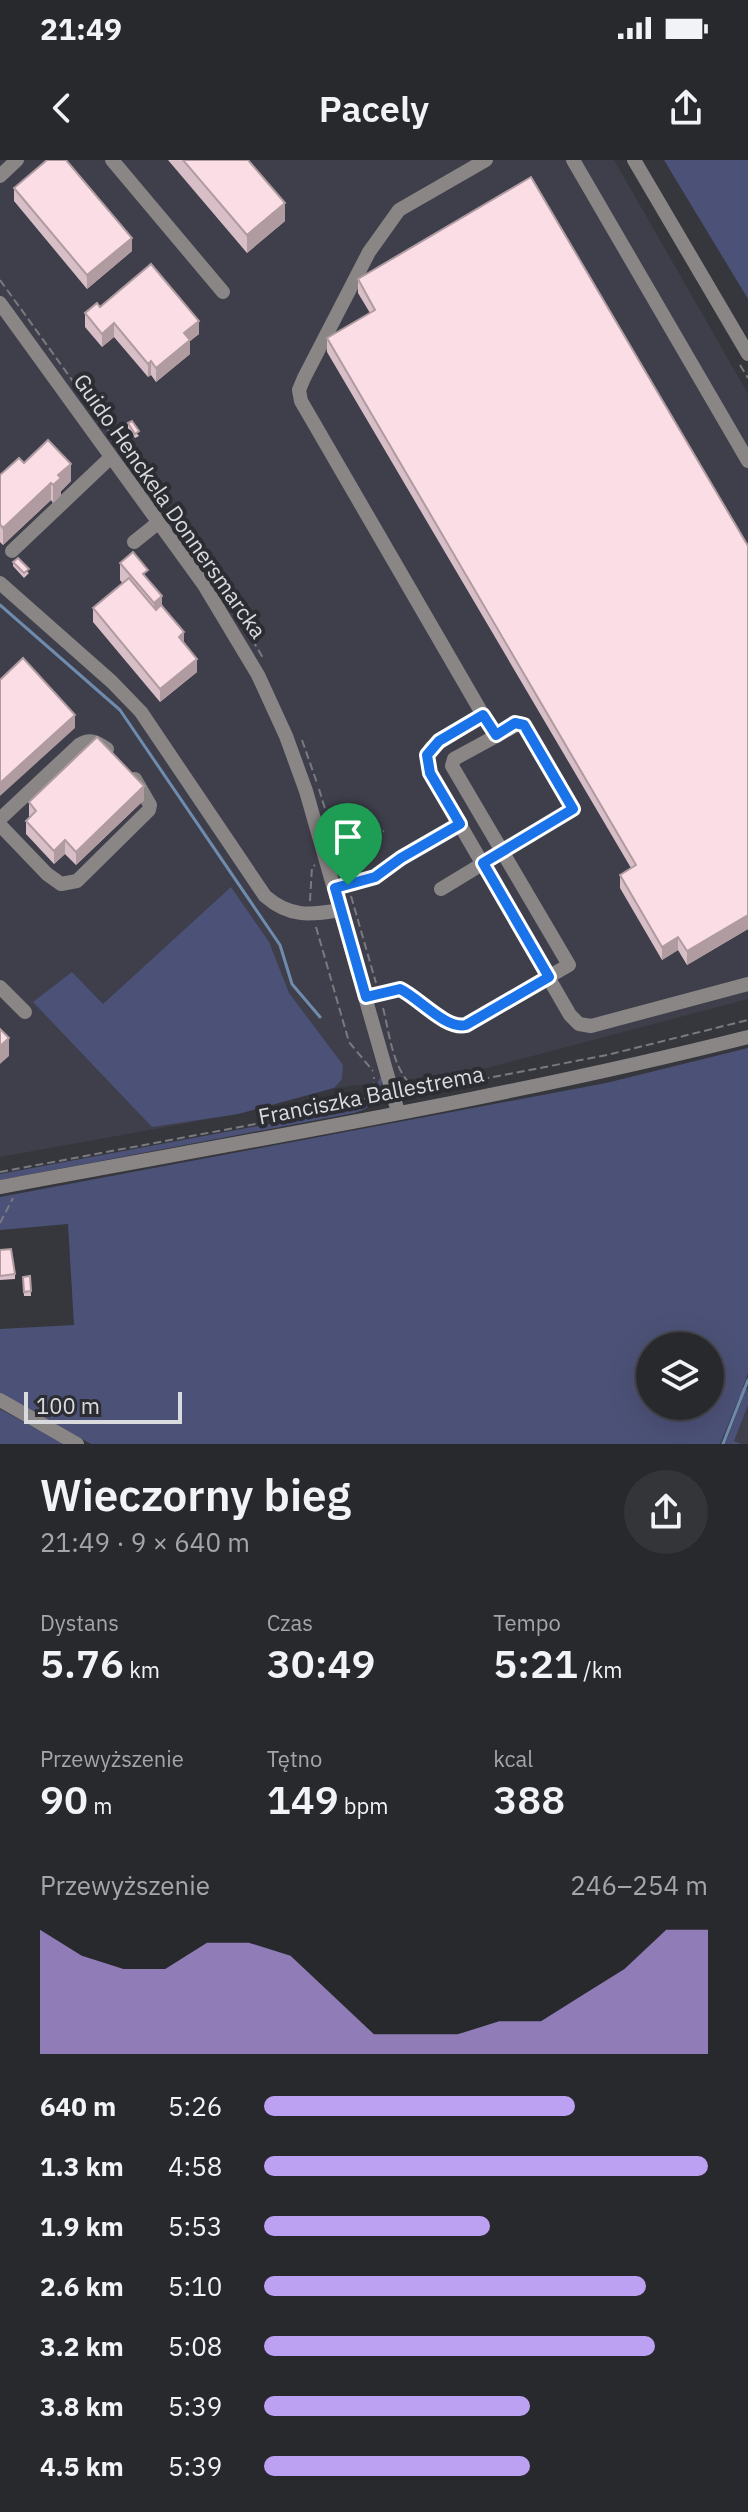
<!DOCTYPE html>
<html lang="pl">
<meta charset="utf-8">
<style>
body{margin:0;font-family:"IBM Plex Sans",sans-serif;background:#343539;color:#f1f3f6;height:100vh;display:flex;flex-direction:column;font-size:30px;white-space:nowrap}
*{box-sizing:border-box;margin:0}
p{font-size:26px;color:#a5a6aa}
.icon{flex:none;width:44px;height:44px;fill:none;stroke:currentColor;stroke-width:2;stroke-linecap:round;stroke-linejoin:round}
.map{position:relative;height:1284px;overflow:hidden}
.drawer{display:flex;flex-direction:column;background:#28292d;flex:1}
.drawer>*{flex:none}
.controls{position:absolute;left:636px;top:1172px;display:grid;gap:16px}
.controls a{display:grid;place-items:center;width:88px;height:88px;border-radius:50%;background:#28292d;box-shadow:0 8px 32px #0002,0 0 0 2px #444549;font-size:40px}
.scale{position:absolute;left:24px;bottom:20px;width:158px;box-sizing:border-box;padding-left:8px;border:4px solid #dadbde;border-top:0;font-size:22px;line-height:28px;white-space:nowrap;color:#dadbde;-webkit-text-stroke:6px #2c2d32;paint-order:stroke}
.pin{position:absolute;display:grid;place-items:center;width:68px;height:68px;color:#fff;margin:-82px -34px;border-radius:50% 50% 50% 0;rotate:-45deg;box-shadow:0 0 8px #0007}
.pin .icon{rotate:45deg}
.round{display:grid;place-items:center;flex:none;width:84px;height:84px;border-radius:42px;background:#343539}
.overview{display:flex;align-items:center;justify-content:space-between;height:136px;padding:0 40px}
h1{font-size:44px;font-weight:600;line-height:60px}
.figures{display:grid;grid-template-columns:repeat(3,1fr);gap:12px;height:136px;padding:8px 40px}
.figures div{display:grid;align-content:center}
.figures b{font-size:40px;font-weight:600}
.figures small{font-size:22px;font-weight:400}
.figures p{font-size:22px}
.chart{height:224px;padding:16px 40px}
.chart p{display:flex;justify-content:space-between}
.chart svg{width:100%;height:144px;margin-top:8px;fill:#bca0f2;opacity:.7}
ul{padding:0 40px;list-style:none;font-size:26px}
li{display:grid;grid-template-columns:128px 96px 1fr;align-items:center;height:60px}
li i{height:20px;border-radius:10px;background:#bca0f2}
.status{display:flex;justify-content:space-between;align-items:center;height:56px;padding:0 40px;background:#28292d;direction:ltr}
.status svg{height:22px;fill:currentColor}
header{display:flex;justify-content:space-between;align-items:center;height:104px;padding:0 40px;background:#28292d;font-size:36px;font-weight:600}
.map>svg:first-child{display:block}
.built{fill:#3e3f4a}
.green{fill:#4c5177;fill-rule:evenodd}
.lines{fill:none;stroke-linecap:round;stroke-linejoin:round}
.stream{stroke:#6f8bad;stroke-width:3}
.path{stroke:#797a7e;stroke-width:2;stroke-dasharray:8 4;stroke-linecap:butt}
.minor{stroke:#8a8686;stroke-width:14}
.wall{fill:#d8bec6}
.shaded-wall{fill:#b09ba1}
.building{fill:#fbdde6;stroke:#b09ba1;stroke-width:2}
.route-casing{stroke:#fff;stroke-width:16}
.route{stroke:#1a73e8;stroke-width:10}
.labels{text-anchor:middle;stroke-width:8;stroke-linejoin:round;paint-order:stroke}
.street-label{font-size:22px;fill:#dadbde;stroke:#2c2d32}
</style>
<div class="status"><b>21:49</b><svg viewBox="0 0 49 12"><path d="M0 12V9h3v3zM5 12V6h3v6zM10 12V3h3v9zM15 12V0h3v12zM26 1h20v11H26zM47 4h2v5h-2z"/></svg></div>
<header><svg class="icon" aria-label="back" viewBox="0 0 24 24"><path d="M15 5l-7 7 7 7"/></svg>Pacely<svg class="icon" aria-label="share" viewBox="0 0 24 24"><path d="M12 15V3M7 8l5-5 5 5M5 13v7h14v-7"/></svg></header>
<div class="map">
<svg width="748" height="1284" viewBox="0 0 748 1284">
<rect width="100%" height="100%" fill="#36373c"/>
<g class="built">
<path d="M0,0H614L748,234V839L472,912L334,928L238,954L0,997Z"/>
<path d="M748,1213V1284H720L743,1228Z"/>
</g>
<g class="green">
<path d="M664,0H748V139Z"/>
<path d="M231,727L269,782L289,833L343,905L342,919L334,928L238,954L152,967L33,842L72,812L103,844Z"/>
<path d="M748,888V1213L743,1227L748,1230V1245L734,1281L741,1284H725L742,1240L739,1238L720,1284H91L0,1233V1169L74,1165L68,1064L0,1070V1037L606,923ZM650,1186H710V1246H650Z"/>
<path d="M382,918C382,938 372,948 354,953L0,1020V1014L354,948C369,943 375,934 379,919Z"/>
<path d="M0,1249L64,1284H0Z"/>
</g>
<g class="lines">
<g class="stream">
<path d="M0,445L120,550L280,785L292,824L320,857"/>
<path d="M723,1284L748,1220"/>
</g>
<g class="path">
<path d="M0,120L129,299"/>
<path d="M740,205L748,218"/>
<path d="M228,438L263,498"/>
<path d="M302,580L317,623"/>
<path d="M319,629L344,711"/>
<path d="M338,688L384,671"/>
<path d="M351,736L376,823"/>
<path d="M310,741L312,707L315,705"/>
<path d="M316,767L349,882L373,911"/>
<path d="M383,848C390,874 393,919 421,931L607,895L748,860"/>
<path d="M0,1012L346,947C363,942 375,937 374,917"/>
<path d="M0,1063L13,1038"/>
</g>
<g class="minor">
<path d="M112,0L223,132"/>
<path d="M486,0L399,50L369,92L304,218L299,230L301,241L483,555L431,588L427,595L430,613L570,855L579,864L591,866L748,824"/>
<path d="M573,0L748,301"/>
<path d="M634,0L748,194"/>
<path d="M0,16L17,0"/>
<path d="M0,143L204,425L258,515L286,576L306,631L398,952"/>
<path d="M134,382L159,362"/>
<path d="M12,391L111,297"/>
<path d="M0,423L112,522L141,552L265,736C290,758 311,755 341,750"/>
<path d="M0,659L79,585C90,578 97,582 107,589"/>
<path d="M0,665L47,714L61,724L77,721L149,650L150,645L135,619"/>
<path d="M335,728L375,717L401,698L460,664"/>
<path d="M0,827L25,852"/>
<path d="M366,837L400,829L449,863L463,866L569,805L452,606L454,599L520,563L524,565L573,649C529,676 485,702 441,729"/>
<path d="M0,1027C250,980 502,939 748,877"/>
<path d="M0,1240L77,1284"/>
</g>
</g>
<g class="wall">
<path d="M168,0H248L285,61L247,93Z"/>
<path d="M14,28L132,91L87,129L14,41Z"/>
<path d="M358,119L748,386V769L687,805L678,790L662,800L620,728V715L631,708L327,192V178L370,153L358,133Z"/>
<path d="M100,147L199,174L190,181V194L156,222L151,215L148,217L114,177L102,187L85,167V153Z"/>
<path d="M128,263L139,276L135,278L128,268Z"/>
<path d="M24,303L71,321L61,331V335L53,343L51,340L3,385L0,382V315Z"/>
<path d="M13,402L29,413L24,418L13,406Z"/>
<path d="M120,403L148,420L184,483L197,512L160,542L93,462V448L123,424L120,420Z"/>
<path d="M144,640L76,705L65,694L54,704L26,674V661L30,657L29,656V642Z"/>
<path d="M0,1090L15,1114V1119L0,1120Z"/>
<path d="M30,1116L31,1136H24L23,1117Z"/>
</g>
<g class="shaded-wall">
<path d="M285,43V61L247,93V75Z"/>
<path d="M132,78V91L87,129V115Z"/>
<path d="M199,161V174L190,181V194L156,222V208L184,173Z"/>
<path d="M114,163V177L102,187V174Z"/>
<path d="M151,201V215L148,217V204Z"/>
<path d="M71,304V321L61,331V335L53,343V325L58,315Z"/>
<path d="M51,323V340L3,385V368Z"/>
<path d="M162,436V454L154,460V443Z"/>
<path d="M184,472V486L179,477Z"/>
<path d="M197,499V512L160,542V529Z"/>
<path d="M75,555V568L0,636V623Z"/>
<path d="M144,626V640L76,705V692Z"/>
<path d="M65,680V694L54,704V691Z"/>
<path d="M748,755V769L687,805V791Z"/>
<path d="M678,777V790L662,800V787Z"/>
<path d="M9,878V896L0,904V886Z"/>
</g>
<g class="building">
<path d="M47,0H66L132,78L87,115L14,28Z"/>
<path d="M183,0H248L285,43L247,75Z"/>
<path d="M531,17L748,386V755L687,791L678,777L662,787L620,715L636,705L327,178L375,150L358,119Z"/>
<path d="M151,104L199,161L184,173L190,180L156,208L151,201L148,204L114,163L102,174L85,153L97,143L100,147Z"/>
<path d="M132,261L139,271L135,274L128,263Z"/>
<path d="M48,280L71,304L58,315L61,318L53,325L51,323L3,368L0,364V315L19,298L24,303Z"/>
<path d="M133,392L148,410L143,414L162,436L154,443L120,403Z"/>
<path d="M18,398L29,409L24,413L13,402Z"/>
<path d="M129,418L156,450L161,445L184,472L179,477L197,499L160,529L93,448Z"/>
<path d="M23,498L75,555L0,623V520Z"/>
<path d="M97,577L144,626L76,692L65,680L54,691L26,661L36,651L29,642Z"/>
<path d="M0,869L9,878L0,886Z"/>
<path d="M11,1089L15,1114L0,1116V1090Z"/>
<path d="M30,1116L31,1131L24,1132L23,1117Z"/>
</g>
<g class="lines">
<g class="route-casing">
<path id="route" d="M483,555L496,575L515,563L524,565L573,649L483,703L549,817L466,865C446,870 419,838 400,829L366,837L335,728L375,717L401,698L460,664L430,613L427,595L439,581Z"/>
</g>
<use href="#route" class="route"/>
</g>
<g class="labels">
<g class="street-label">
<text transform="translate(170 346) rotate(55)" y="8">Guido Henckela Donnersmarcka</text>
<text transform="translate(371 935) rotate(-11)" y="8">Franciszka Ballestrema</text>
</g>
</g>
</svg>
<div class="controls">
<a><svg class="icon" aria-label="layers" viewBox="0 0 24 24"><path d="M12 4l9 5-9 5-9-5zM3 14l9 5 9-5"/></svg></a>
</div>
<div class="scale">100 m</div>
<div class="pin" style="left:348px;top:725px;background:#1e9e55"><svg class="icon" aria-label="arrive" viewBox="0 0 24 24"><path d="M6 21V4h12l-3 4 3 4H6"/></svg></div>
</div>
<section class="drawer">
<div class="overview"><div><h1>Wieczorny bieg</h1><p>21:49 · 9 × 640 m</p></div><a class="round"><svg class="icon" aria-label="share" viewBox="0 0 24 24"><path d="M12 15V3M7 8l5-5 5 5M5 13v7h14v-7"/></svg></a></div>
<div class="figures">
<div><p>Dystans</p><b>5.76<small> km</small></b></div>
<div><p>Czas</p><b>30:49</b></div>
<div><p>Tempo</p><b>5:21<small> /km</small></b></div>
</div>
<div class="figures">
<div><p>Przewyższenie</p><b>90<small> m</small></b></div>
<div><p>Tętno</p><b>149<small> bpm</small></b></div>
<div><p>kcal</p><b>388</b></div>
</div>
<div class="chart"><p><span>Przewyższenie</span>246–254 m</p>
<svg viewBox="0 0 160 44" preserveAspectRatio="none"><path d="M0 44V6L10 14L20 18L30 18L40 10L50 10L60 14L70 26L80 38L90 38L100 38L110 34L120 34L130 26L140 18L150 6L160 6V44z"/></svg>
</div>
<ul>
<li><b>640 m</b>5:26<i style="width:70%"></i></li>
<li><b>1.3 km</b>4:58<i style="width:100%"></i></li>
<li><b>1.9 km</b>5:53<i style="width:51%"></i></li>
<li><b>2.6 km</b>5:10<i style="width:86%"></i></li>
<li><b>3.2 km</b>5:08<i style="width:88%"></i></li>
<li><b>3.8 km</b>5:39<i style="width:60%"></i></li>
<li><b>4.5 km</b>5:39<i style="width:60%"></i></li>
</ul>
</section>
